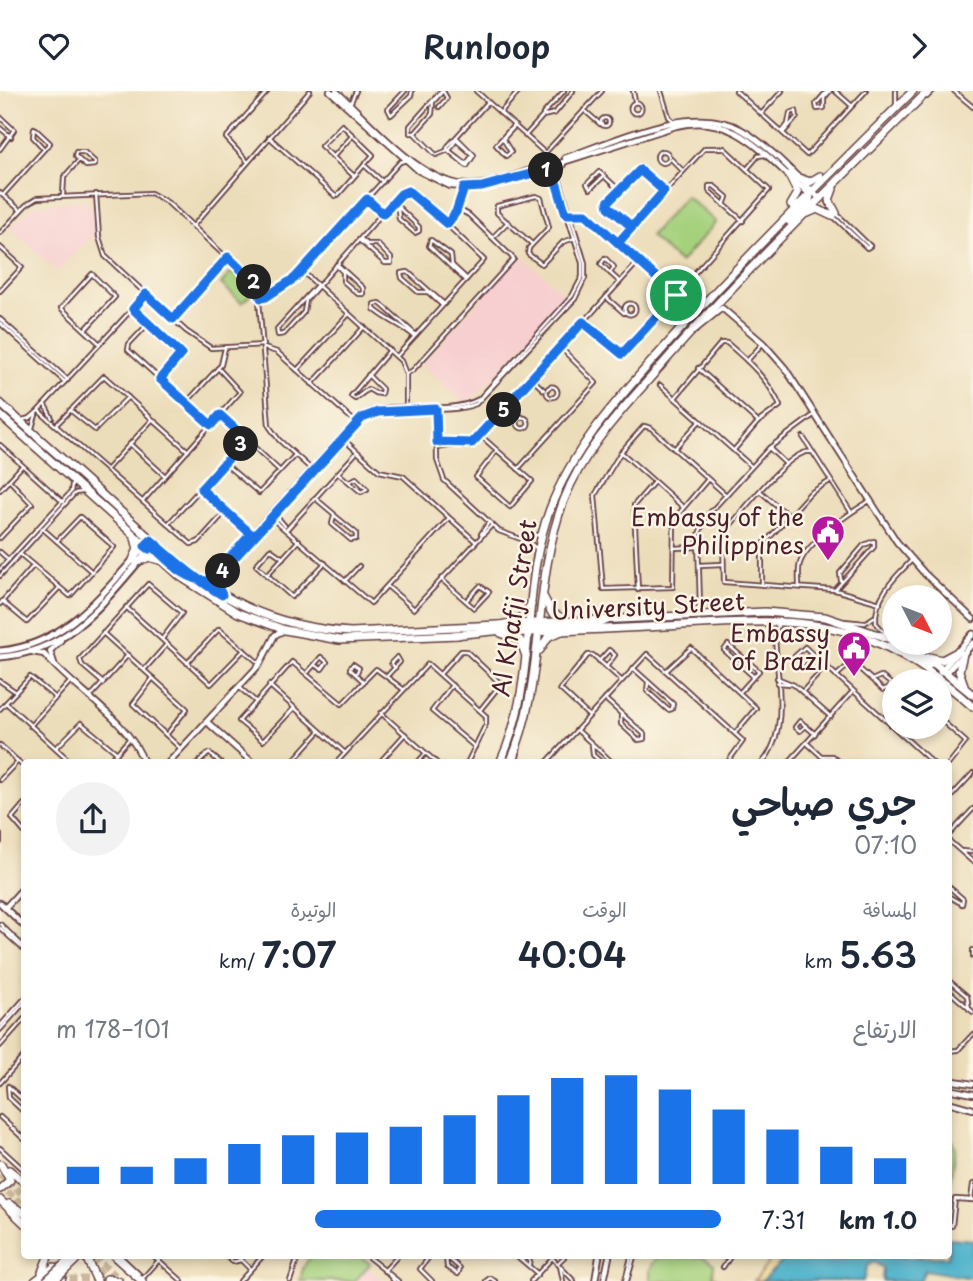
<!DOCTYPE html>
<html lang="ar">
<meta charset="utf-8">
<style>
body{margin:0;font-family:"Playpen Sans","Playpen Sans Arabic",sans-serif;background:#f2f2f3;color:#1f2937;direction:rtl;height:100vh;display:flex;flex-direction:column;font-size:26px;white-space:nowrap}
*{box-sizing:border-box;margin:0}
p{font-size:23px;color:#747a83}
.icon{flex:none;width:38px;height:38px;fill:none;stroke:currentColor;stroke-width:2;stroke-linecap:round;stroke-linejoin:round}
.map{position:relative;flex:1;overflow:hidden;direction:ltr}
.panel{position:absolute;left:21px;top:668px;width:931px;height:500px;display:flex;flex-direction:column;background:#fff;border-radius:7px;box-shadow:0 4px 10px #0003;direction:rtl}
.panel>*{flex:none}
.needle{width:46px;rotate:132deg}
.buttons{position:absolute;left:882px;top:494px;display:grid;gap:14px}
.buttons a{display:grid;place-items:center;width:70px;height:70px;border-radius:50%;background:#fff;box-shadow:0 4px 10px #0003;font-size:35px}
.pin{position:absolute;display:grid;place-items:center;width:60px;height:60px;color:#fff;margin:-30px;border:4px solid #fff;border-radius:50%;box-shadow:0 2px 7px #0007}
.km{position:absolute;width:35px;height:35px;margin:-18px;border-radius:50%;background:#222;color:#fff;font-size:19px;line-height:35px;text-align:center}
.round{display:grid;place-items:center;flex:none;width:74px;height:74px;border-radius:37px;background:#f2f2f3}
.head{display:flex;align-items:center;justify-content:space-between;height:119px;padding:0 35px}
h1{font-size:38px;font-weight:600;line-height:52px}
.figures{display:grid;grid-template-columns:repeat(3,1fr);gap:10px;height:119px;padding:7px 35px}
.figures div{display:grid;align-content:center}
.figures b{font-size:35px;font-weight:600}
.figures small{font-size:19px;font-weight:400}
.figures p{font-size:19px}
.chart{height:196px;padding:14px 35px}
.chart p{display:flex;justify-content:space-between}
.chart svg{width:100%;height:126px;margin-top:7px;stroke:#1a73e8;stroke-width:6}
ul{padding:0 35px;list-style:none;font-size:23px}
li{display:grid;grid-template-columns:112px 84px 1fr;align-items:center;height:52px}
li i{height:18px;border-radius:9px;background:#1a73e8}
header{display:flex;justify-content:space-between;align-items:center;height:91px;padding:0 35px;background:#fff;font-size:32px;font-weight:600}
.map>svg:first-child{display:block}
.built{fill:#f7cfd0}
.green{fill:#a5d17d;stroke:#787854;stroke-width:2}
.sand{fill:#eeda9e;stroke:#9c7c64;stroke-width:2}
.water{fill:#4bb1ca;stroke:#4a687a;stroke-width:2}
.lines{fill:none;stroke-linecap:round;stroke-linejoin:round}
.trunk-tunnel{stroke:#ccb79d;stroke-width:7;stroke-dasharray:7 3.5;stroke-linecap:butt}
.minor-casing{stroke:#623c40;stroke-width:6}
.tertiary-casing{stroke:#623c40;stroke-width:8}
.secondary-casing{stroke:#623c40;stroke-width:9}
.primary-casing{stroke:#623c40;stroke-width:10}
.trunk-casing{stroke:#623c40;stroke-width:10}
.minor{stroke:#fff;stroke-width:2.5}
.tertiary{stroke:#fff;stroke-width:4.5}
.secondary{stroke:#fff;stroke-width:5}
.primary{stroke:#fff;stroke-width:7}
.trunk{stroke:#fff;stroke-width:7}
.trunk-bridge-casing{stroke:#623c40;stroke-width:10;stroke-linecap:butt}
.trunk-bridge{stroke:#fff;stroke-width:7}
.route-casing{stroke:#fff;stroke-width:14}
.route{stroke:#1a73e8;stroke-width:9}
.labels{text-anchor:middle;stroke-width:5;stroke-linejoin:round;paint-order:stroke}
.poi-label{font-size:24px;fill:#4a1f2b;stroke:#fcf5e5;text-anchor:end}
.street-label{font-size:24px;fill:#4a1f2b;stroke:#fcf5e5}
</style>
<header><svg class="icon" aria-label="forward" viewBox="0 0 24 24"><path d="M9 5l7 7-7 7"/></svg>Runloop<svg class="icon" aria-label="heart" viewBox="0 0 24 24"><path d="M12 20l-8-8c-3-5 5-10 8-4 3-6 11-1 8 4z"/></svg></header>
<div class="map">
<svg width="973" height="1190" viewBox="0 0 973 1190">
<rect width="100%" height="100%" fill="#fcf5e5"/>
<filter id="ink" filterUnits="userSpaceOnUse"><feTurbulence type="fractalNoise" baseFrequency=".0143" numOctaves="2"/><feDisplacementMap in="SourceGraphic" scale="14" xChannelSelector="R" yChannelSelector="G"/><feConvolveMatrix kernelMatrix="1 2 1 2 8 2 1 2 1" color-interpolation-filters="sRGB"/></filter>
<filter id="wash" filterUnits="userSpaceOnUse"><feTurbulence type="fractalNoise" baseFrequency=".00686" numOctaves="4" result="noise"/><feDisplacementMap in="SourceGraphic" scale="28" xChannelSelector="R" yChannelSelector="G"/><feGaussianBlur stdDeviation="1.57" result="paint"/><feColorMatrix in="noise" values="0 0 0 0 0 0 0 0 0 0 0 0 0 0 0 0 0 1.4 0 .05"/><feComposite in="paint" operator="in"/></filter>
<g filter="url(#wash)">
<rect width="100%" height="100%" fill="#ecddba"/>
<g class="built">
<path d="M83,109L94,118L95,148L87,149L58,181L10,136L35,114Z"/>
<path d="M521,164L567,206L477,304L463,311L422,273Z"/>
<path d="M368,1176L384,1190H356Z"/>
</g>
<g class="green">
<path d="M686,105L716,131L680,172L650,145Z"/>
<path d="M231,181L253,201L242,212L221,193Z"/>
<path d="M948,1039L955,1057L949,1100H948Z"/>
<path d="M310,1166H361L370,1173L355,1190H300L303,1177Z"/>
<path d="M657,1166H704L714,1173L713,1185L722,1190H650V1178Z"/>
</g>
<path class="sand" d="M773,1166H787L762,1190H754Z"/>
<path class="water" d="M949,1147L973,1149V1187L925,1179L920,1190H882L883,1177L874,1171L867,1175L863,1190H762L787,1166H948Z"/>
</g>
<g filter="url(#ink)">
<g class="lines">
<g class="trunk-tunnel">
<path d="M0,1083L24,1105"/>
<path d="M0,1094L24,1115"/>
<path d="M94,1166L122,1190"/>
<path d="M89,1171L108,1188"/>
<path d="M59,1188H107"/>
</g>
<g class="minor-casing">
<g id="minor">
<path d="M405,0L388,18L391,24L411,5L412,0"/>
<path d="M441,0L410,35V42H415L432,23L433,11L443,0"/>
<path d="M476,0L545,62L602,0"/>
<path d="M633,0L635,10"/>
<path d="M661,0L669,26L675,31"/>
<path d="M736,0L807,64L866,0"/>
<path d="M827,0L816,13L817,18L824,17V7L830,0"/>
<path d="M835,0L852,15"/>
<path d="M954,0L973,16"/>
<path d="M927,6L933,0"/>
<circle cx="636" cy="17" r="5.5"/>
<path d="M350,13L356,0"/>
<path d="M896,14V0"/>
<path d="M439,16L447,7L443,0"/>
<path d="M584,19L600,33"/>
<path d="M500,22L519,0"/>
<path d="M543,23L564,0"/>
<path d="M761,23L782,0"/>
<path d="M0,26L14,39L0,58"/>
<circle cx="605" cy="31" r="4"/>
<path d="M514,34L496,54L506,65L511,61L503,48L515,35"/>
<path d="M0,37L11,46"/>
<path d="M782,41L788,33L790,22L796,20L797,26L783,42"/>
<path d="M415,43L436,64L446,60"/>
<path d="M525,45L543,25L555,22L573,0"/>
<path d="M269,46L335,105L338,104L373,64L342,34L321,55L354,85"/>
<path d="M456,46L474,64L467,75L447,58L448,55L488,11"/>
<path d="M456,49L473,64L466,73L449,60Z"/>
<circle cx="663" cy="66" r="6"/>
<path d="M84,61L95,71V74L86,75L75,65L76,61Z"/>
<path d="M333,66L353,44"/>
<path d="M671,68L683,80"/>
<path d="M247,70L226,47L268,0"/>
<path d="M364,74L383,91"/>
<path d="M747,78L758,65L765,64"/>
<path d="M599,81L604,85L590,98L587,93Z"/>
<path d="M604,85L619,99"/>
<path d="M0,102L20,119"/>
<path d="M96,103L99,146L105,165L186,240L211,257L264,254"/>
<path d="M3,104L49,53L50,52L34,37L33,46L44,58"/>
<path d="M63,104L64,86L79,69"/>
<path d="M367,109L383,123"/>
<path d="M392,113L398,119L399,128L415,142L419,140V136L394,112"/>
<path d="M724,114L727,106L714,95H709V100L743,130"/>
<path d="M571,122L580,121L589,125L676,204"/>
<path d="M837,123L870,155"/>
<path d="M834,126L867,157L870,155"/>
<path d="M447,133C458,120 455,107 464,97"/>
<path d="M193,135L310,0"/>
<path d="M632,136L609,115V110L639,79L664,100"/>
<path d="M0,142L26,114L37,107L151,102L167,111L258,196L269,335L279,349L310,377"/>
<path d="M493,146L508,131"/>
<path d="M359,149L385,172H391V167L377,153H367L361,148"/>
<path d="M0,156L22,176L0,200"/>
<path d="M529,157L549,136L541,107L536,105L497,115V122L532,153"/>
<path d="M529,157L528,163L542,173L563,151L575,147"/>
<path d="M605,167L614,176L610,182L601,173Z"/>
<path d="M336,174L343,181V190L358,203H363V197L338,174"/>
<path d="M302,180L401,270L406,283V316"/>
<path d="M610,182L620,191"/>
<path d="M465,189L429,155L431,149L451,164L452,174L467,188"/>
<path d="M317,194L277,238L278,244L284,243L304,221L306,209L402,100H412L484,169L397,265"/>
<path d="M606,206L624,222"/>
<path d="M261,207L282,198L295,187L400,71L407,69"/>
<circle cx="630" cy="218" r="5.5"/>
<path d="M442,214L428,201H418L402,187L401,182L408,181L444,213"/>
<path d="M134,218L180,261V266L160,288"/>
<path d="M174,226L228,167"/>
<path d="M0,228L68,289"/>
<path d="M583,231L622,263L769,99L724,57H705L618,151"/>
<path d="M0,232L65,291"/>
<path d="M149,232L129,253L128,259L211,334"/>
<path d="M85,239L115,206L92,183L61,217L100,253"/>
<path d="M414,245C401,233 389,231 374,218V213L380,212L416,244"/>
<path d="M264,257L277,261L353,329"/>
<path d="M747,270L763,252"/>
<path d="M698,277L758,331"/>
<path d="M297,279L349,223"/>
<path d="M406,283L413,279L514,168L469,124L458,118"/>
<path d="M368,284L382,298L381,303L375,302"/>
<path d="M532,288L544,299"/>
<path d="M312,293L364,236"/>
<path d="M660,294L751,375"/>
<circle cx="552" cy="301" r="5.5"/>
<path d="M375,302L368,298L355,308L351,305L390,259"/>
<path d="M675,307L721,252H727C748,270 769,289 780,315L758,331L734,359"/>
<path d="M186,312L221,274L225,257"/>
<path d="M509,313L521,325"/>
<path d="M45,314L52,327"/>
<path d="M436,318L437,369L444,389L499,440L529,451L537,458"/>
<path d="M70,319L95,339L128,306"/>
<path d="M39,320L191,453L198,451L226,420"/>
<path d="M221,325L280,380"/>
<circle cx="523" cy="332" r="5.5"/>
<path d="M22,329L30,327L37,321L146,203"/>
<path d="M57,333L104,285L188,360"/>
<path d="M32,337L36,324"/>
<path d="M481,345L532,390L510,416L476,386L497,359"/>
<path d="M803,346L851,421"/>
<path d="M342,347L379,380L403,385L475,450"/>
<path d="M437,351H475L639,170"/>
<path d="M130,353L165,385"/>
<path d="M0,354L63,411"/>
<path d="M437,357L456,354"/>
<path d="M769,357L785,372"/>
<path d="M674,358L700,330"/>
<path d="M621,361L683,416"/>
<path d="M811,361C790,357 739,425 723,443L724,491L835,499L880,512"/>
<path d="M224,372L259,402L295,364"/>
<path d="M107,378L152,329"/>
<path d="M518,378L596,292L560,256"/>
<path d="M338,382L361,401L367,398L356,387L349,391"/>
<path d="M708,388L674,428L673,496L603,498L595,404L621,361L644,335L651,337L726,404"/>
<path d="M201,398L250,442"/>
<path d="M0,399L22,375"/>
<path d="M761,401L789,425"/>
<path d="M315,407L334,423"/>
<path d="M143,410L240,301L218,277"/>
<path d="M274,422L285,435"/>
<path d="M334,424L356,442V448L351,449L332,433Z"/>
<path d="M270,426L371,512L449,427"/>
<path d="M168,433L246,348"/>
<path d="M42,437L92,481"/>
<path d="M287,438L357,361"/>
<path d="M481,443L489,431"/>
<path d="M0,447L32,413L9,389"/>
<path d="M524,448L541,443"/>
<path d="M674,457L698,456"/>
<path d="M0,461L9,469"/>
<path d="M20,463L70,505L114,456L80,426L57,450"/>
<path d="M283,467L270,458L256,474L292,506L325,472"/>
<path d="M699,474L723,473"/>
<path d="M0,478L71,401L72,393"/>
<path d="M267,484L299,449"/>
<path d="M0,485L75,402L82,401"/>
<path d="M441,488L474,517L489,501L480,495L466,510"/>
<path d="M208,490L359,326C395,304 443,327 479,308L572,205L582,186V172L554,82"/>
<path d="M345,490L359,475"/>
<path d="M762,492V455L810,402L830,390"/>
<path d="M387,495L414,518L492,434"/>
<path d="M799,495C799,488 798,479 800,472C808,450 851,421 871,409"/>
<path d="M218,498L217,489L227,475L359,329C393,307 440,327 476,313L575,208L585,187V172L554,71"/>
<path d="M638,499L634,414L654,391"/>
<path d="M835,499L874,456V450L864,454L840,482L841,490"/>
<path d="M2,510L27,531L59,497"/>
<path d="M0,513L33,475"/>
<path d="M126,516L211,593L244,559"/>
<path d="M694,522L700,515L698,446L705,427L769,357L815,323"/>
<path d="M844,530L865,532L874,526"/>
<path d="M766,533L775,543"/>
<path d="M103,542L187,618L166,644"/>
<path d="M885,542L876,532C874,506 895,486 912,469"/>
<path d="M811,562L802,573L794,566L805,556C812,563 819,569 826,575L933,672"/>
<path d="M599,570L609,559L615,564L606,576"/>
<path d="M187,572L219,538L260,573"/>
<path d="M395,577L391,572L397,566"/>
<path d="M633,577L673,613L672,618L668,619L647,600L648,591"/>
<path d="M144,579L167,553"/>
<path d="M666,580L691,557L756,617L735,642"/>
<path d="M308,581L321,566L327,571L322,578L314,574"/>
<path d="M356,583L359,577L353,573L350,577V578L364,591"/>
<path d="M440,583L461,560H466L501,593L480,619"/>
<path d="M388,584L400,571L397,566"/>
<path d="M836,585L852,571L883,599L890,596V592L881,585L872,589"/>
<path d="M153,587L133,613L180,657"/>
<path d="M777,587L794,594L831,626"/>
<path d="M0,590L16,601"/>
<path d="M103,592L82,574L80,568L148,493L182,522L162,548"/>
<path d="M777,592L791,593"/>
<path d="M269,594L345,662"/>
<path d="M452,594L432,620L475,656"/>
<path d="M239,596L255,610"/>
<path d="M741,600L758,581L759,580L728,554L724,559L754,586"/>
<path d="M802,601L826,575"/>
<path d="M90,606L128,564"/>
<path d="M605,608L644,643V648L638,649L621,633V623"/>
<path d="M6,612L72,672"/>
<path d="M294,617L263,650L239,630L292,571L342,613L376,578L403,598"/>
<path d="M0,618L30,586L56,607"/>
<path d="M381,622L437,672"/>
<path d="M589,625L560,598L588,564H593L621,589"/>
<path d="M940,628L966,651L948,674"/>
<path d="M885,629L894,619"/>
<path d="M30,635L70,591"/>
<path d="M806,635L800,640L795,636L800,630L815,643"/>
<path d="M577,639L613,672"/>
<path d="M808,653L829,672"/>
<path d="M0,654L24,676"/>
<path d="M592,654L593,664L602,672"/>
<path d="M56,657L81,632L117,662"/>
<path d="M821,665H832L840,672"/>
<path d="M108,672L129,648"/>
<path d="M198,672L209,662L221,672"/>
<path d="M291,672L319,641"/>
<path d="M336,672L428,573L486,625V633L467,672"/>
<path d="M379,672L405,643"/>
<path d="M417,672L426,662"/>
<path d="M516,672L519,655"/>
<path d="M546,672L647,563L743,650L727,672"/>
<path d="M651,672H656"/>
<path d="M762,672C791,639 776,584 775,543L778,534"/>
<path d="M788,672L853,600"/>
<path d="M0,689L18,670"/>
<path d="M948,709L973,682"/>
<path d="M24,713L12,727L24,741"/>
<path d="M0,744V751"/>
<path d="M948,745L973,718"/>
<path d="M948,749L973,771"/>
<path d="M962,760L973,761"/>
<path d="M948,795L963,808L962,813"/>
<path d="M948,805L962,813"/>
<path d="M0,833L24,856"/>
<path d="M0,837L24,859"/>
<path d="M973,859V865"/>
<path d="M948,889L967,905L969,918"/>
<path d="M948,899L973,921"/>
<path d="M0,935L24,908"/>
<path d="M0,939L24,912"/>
<path d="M0,955L24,928"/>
<path d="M948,960L958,959L973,943"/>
<path d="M0,992L24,965"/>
<path d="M24,1010L8,995L9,1007L24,1021"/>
<path d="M948,1010L973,1017"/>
<path d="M948,1012L973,1019"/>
<path d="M0,1026L24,1048"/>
<path d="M0,1057L24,1079"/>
<path d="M971,1109L973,1093"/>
<path d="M952,1135L955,1108L973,1109"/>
<path d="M121,1166L139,1183"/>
<path d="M155,1166L182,1190"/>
<path d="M227,1166L233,1171L241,1169"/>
<path d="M238,1166L250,1178"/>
<path d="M368,1166L398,1190"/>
<path d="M429,1166L420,1178L432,1190"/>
<path d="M446,1166L447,1176L458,1183L460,1177L447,1166"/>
<path d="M518,1166L538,1183"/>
<path d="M553,1168L574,1190"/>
<path d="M558,1172L564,1166"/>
<path d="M529,1174L530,1166"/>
<path d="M560,1175L563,1190"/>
<path d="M723,1176L730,1166"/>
<path d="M384,1180L397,1166"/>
<path d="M389,1184L394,1190"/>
<path d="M143,1187L159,1169"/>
<path d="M240,1190L262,1166"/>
<path d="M290,1190L298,1166"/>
<path d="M486,1190L490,1187L495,1190"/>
<path d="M531,1190L553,1166"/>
<path d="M625,1190L631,1166"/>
<path d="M627,1190L634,1166"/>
</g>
</g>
<g class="tertiary-casing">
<g id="tertiary">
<path d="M330,0L419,80L450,95L482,97L676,35C726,23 754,52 788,84"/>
<path d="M336,0C371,31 422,96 472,94C498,93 526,80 550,72"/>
<path d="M565,67C614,50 694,10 742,39C770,55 795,84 819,107"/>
<path d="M542,80L553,81"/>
<path d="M557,84L563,73"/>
<path d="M795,90L809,103"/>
<path d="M695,239L722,217L763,252L785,277L897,451L925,483L973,528"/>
<path d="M32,561L44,563C73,598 130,630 144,672"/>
<path d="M54,572L50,560L61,549"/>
<path d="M207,631L253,672"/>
<path d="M168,672L260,573L275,544L283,540"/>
<path d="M0,812L24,835"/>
<path d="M5,817L24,796"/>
<path d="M948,989L973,993"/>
<path d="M948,998L973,1003"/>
<path d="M595,1190L599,1166"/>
<path d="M604,1190L609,1166"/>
</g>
</g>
<g class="secondary-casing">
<g id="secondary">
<path d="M0,560C68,554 105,499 148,452"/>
<path d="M0,566C74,561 109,503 155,452"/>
<path d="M940,581L973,543"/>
<path d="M946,582L973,552"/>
</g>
</g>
<g class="primary-casing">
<g id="primary">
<path d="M0,312C36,345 72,376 108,409C187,481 236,534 351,541L765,521L825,526L894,549"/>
<path d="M0,324L181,486L238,522L285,539L339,549L458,544"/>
<path d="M133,469L138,458L135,447"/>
<path d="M138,471L149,466L160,469"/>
<path d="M505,542C558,540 612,538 665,535C730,532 798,523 861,545C903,560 941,587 973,616"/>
<path d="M899,551L936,574L973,604"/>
<path d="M889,555L928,575"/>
<path d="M963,563L959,580L964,594"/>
<path d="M929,566L942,569L957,561"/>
</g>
</g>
<g class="trunk-casing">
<g id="trunk">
<path d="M789,84L798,102L791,114"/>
<path d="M796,86L810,91L820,85"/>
<path d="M833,98L829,109L836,122"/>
<path d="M808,122L817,118L832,125"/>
<path d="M789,130L809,110L811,99"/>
<path d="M544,507L552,522L570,531"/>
<path d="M497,535L518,530L531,514"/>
<path d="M538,536L598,533L612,527"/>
<path d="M501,542L520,549L526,565"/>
<path d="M454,544L533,536"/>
<path d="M540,559L548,546L564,539"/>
<path d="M500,672C539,588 519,500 550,418C575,352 623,303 669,251C747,164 830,83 913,0"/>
<path d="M510,672C547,588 531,494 564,409C585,354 628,313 666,269C749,175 839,89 928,0"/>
<path d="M9,1079L24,1091"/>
<path d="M0,1098L10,1089L1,1073"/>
<path d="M0,1109L24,1132"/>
<path d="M9,1113L24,1122"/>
<path d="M86,1166L97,1190"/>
<path d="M115,1166L142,1190"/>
<path d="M42,1181L48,1166"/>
<path d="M107,1188L118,1190"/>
<path d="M35,1190L54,1176L63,1182L61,1190"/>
</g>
</g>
<use href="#minor" class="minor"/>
<use href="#tertiary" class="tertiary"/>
<use href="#secondary" class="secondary"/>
<use href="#primary" class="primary"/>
<use href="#trunk" class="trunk"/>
<g class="trunk-bridge-casing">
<g id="trunk-bridge">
<path d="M46,1190L72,1166"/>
<path d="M54,1190L79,1166"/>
</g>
</g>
<use href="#trunk-bridge" class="trunk-bridge"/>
</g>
</g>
<g class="lines" filter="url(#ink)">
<g class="route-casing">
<path id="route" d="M676,204L618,152L632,136L609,116L608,111L640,79L664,100L618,152L586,123H566L553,81L545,79L482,96L464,97L456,121L447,133L408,100L401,103L383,123L367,108L295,187L266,206L261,207L256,193L228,166L173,228L146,203L133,218L181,263L160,288L211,334L220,324L246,348L201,398L251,443L209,490C185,490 169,470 152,455L149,458L145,455L151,449C174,469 195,488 222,504L216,491L227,475L362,327L378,321L436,318L437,351L472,352L583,231L622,263L676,204"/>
</g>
<use href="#route" class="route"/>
</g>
<defs>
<g id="civic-pin" transform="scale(1.75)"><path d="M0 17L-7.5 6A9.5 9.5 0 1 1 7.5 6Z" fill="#b5179e" stroke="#fcf5e5"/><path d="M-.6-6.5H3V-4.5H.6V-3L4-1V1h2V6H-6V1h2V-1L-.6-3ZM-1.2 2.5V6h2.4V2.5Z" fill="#fff"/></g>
</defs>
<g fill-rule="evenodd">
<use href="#civic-pin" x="828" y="441"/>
<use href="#civic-pin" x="854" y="557"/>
</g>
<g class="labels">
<g class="poi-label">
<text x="804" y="435">Embassy of the<tspan x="804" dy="28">Philippines</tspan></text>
<text x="830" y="551">Embassy<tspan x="830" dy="28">of Brazil</tspan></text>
</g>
<g class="street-label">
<text transform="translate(648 516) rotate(-3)" y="8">University Street</text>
<text transform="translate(515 517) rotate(-81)" y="8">Al Khafji Street</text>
</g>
</g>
</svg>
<div class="buttons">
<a><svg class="needle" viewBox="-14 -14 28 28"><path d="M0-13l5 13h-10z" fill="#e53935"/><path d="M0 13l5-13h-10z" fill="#747a83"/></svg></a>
<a><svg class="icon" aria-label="layers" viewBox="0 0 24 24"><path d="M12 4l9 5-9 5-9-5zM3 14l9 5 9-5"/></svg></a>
</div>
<div class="pin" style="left:676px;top:204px;background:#1e9e55"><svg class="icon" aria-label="arrive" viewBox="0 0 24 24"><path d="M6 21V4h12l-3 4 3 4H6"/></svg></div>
<b class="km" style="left:546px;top:79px">1</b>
<b class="km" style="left:254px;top:191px">2</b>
<b class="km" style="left:241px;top:353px">3</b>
<b class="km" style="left:223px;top:480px">4</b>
<b class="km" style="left:504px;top:319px">5</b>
<section class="panel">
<div class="head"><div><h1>جري صباحي</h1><p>07:10</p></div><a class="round"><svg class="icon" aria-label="share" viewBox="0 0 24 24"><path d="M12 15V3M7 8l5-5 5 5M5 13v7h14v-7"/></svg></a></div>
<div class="figures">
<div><p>المسافة</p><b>5.63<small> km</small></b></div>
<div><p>الوقت</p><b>40:04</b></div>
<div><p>الوتيرة</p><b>7:07<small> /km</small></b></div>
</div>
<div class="chart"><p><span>الارتفاع</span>101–178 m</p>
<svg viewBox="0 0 160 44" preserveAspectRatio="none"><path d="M5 44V38M15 44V38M25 44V35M35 44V30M45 44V27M55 44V26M65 44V24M75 44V20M85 44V13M95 44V7M105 44V6M115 44V11M125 44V18M135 44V25M145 44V31M155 44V35"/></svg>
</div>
<ul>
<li><b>1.0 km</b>7:31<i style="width:61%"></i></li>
</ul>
</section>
</div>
